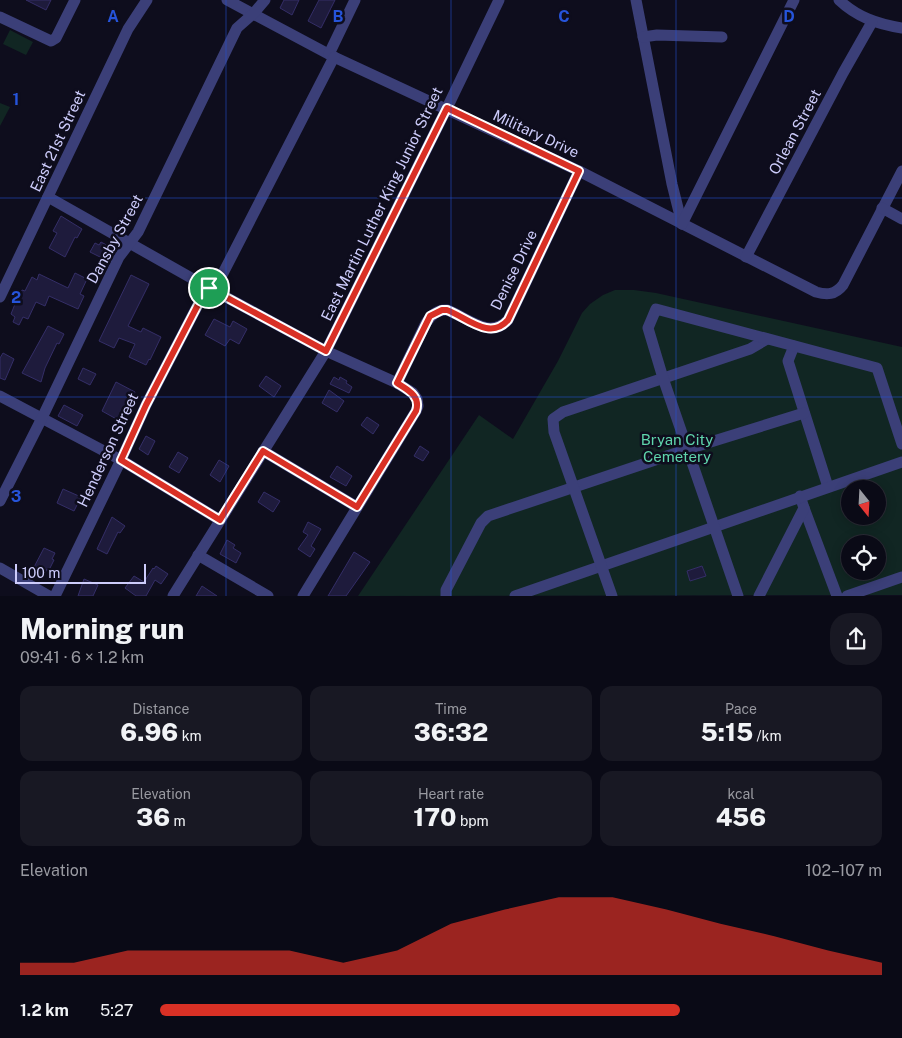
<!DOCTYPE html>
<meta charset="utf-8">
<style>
body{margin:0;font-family:"Public Sans",sans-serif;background:#181823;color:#f1f3f6;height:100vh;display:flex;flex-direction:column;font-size:19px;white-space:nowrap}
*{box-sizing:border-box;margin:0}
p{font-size:16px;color:#999aa1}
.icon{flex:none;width:28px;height:28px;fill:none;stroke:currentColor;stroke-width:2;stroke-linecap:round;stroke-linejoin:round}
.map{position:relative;height:596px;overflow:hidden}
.details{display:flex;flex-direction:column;background:#0a0a16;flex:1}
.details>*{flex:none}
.needle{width:32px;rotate:162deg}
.buttons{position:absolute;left:841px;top:480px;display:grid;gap:10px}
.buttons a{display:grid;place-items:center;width:45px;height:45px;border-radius:50%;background:#0a0a16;box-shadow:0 2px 12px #0003,0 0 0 1px #2a2b35;font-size:25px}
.scale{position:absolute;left:15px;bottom:12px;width:131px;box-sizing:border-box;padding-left:5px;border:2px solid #cdccfb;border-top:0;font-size:14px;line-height:18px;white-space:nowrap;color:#cdccfb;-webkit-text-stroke:4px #0e0d1d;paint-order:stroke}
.pin{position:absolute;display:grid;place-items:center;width:42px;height:42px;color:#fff;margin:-21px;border:2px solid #fff;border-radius:50%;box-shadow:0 1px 5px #0007}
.round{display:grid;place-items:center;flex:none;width:52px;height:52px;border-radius:20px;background:#181823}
.headline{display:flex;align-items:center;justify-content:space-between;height:85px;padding:0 20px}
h1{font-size:28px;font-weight:800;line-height:38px}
.stats{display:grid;grid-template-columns:repeat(3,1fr);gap:8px;height:85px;padding:5px 20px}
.stats div{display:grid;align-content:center;border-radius:12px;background:#181823;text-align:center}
.stats b{font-size:25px;font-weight:800}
.stats small{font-size:14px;font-weight:400}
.stats p{font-size:14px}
.chart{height:140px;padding:10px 20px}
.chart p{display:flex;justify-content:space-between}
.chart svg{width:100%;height:90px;margin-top:5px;fill:#d93025;opacity:.7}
ul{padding:0 20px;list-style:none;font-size:16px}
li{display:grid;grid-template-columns:80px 60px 1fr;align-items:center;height:38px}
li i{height:12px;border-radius:6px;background:#d93025}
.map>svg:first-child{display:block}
.green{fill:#112623;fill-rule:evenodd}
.building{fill:#1e1b3c;stroke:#342e67}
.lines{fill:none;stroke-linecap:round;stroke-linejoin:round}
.minor{stroke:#3b3f78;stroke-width:11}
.route-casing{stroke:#fff;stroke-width:10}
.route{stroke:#d93025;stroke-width:6}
.grid{fill:none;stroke:#2654da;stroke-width:1;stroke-opacity:0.55}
.labels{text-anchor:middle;stroke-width:5;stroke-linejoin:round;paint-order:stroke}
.street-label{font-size:15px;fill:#cdccfb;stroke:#0e0d1d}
.park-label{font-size:15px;fill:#5fd5ac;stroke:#0e0d1d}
.grid-label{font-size:16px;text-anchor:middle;font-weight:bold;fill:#2654da;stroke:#0e0d1d;stroke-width:5;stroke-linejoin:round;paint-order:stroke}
</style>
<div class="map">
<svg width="902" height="596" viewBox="0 0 902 596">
<rect width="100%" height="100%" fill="#0e0d1d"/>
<g class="green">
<path d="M10,30L33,42L26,55L3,44Z"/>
<path d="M0,103L10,107L0,126Z"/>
<path d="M615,290H634L656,293L902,347V595L358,596L479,415L513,439L558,361L582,313L590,304L603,295ZM850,489H878V516H850ZM850,544H878V571H850Z"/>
</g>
<g class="building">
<path d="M26,0H51L46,10Z"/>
<path d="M284,0H299L292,15L280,8Z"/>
<path d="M319,0H335L321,28L308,21Z"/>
<path d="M61,216L82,229L77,238L75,237L65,257L49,248L57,233L53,231Z"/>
<path d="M101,242L112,248L106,260L90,252L95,243L99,245Z"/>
<path d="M75,273L87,279L80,294L84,296L78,309L49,296L45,306L36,302L28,319L23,317L19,325L13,322L15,317L11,314L17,299L22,290L25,291L32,277L37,280L39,274L68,288Z"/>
<path d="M131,275L149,284L128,326L141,332L143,328L161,337L150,360L149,359L146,365L129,357L135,344L119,338L114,348L99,341Z"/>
<path d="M214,319L230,327L233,321L247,329L239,344L230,339L225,346L205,335Z"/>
<path d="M48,326L64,334L59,344L57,343L45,368L41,382L22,373Z"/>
<path d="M3,353L14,359L5,380L0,378V358Z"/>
<path d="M83,368L96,374L90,385L78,379Z"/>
<path d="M266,376L281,386L274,397L259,386Z"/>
<path d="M334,377L339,380L340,377L347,381L346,383L352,387L349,393L330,384Z"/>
<path d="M116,382L135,392L120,421L102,411Z"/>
<path d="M329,390L344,401L337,412L322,403Z"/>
<path d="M64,405L83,415L77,426L58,416Z"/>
<path d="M367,417L379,425L373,434L361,425Z"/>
<path d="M146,436L155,441L148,455L139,449Z"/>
<path d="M420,446L429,452L423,461L414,456Z"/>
<path d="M178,452L188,458L179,473L169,467Z"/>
<path d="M219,460L229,466L220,482L210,475Z"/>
<path d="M337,466L352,476L346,486L330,477Z"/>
<path d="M63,489L81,497L74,511L57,503Z"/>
<path d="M264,492L280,501L273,512L258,502Z"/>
<path d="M112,517L125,526L120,533L118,532L107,554L97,549Z"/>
<path d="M308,522L321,529L311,546L315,549L310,557L298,549L308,535L303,532Z"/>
<path d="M227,540L235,545L233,548L241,553L236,563L220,554Z"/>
<path d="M44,548L55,553L52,559L54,560L49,570L47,569L44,575L33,569Z"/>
<path d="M354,552L370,562L346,596H328Z"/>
<path d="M156,566L168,574L161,584L155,580L146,596H136L125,588L134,576L144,582L153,568L154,569Z"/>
<path d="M702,566L706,576L690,581L687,571Z"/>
<path d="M84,579L98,585L93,596H78Z"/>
<path d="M202,586L217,596H196Z"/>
</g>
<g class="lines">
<g class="minor">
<path d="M227,0L334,57L579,171L816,292C827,295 835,295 843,285L902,171"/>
<path d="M636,0L672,184L682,224"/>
<path d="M839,0C857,17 877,24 902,28"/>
<path d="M0,17L51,41L56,38L75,0"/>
<path d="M643,37L657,35L722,37"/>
<path d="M329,54L355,0"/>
<path d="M48,197L209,288L326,351L397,383L413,393L417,399L418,406L416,411L303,596"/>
<path d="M882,208L902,219"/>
<path d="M682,224L794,0"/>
<path d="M746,257L843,73L872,22"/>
<path d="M0,297L128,29L147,0"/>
<path d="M794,346L788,361L828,487"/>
<path d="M397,383L426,323C431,315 437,309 447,310C467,317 490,340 508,320L579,171"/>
<path d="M0,396L121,460L220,520"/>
<path d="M263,451L357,507"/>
<path d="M800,496L804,508L837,596"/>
<path d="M0,501L42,418L119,257L138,232L237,28L254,13L265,0"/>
<path d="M198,555L268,596"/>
<path d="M0,568L49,596"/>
<path d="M55,596L121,460L146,405L202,297L209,288L219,281L334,57"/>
<path d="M173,596L326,351L447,108L499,0"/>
<path d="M446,596V590L481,523L488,516L688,449L804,413"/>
<path d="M515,596L902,462"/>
<path d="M612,596L554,432L553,419L563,412L750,349L767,339"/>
<path d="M738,596L663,378L648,328L656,309L877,368L902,444"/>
<path d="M759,596L804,508"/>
<path d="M847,596L902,577"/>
</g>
</g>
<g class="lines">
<g class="route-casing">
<path id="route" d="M447,108L579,171L508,320C490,341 466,317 447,310H442L430,316L397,383C408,390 421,396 416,411L357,507L263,451L220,520L121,460L146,405L202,297L209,288L326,351Z"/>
</g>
<use href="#route" class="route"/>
</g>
<path class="grid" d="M226,0V596M451,0V596M676,0V596M0,198H902M0,397H902"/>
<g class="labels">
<g class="street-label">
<text transform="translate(795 132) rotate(-62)" y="5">Orlean Street</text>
<text transform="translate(536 134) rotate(25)" y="5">Military Drive</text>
<text transform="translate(58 141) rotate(-65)" y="5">East 21st Street</text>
<text transform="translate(382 204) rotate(-64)" y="5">East Martin Luther King Junior Street</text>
<text transform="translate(115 239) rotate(-61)" y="5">Dansby Street</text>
<text transform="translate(514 270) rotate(-64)" y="5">Denise Drive</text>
<text transform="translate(108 450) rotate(-65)" y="5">Henderson Street</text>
</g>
<g class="park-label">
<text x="677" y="445">Bryan City<tspan x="677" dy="17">Cemetery</tspan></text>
</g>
</g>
<g class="grid-label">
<text x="113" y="22">A</text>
<text x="338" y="22">B</text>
<text x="564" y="22">C</text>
<text x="789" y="22">D</text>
<text x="16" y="105">1</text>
<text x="16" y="303">2</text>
<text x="16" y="502">3</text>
</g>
</svg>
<div class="buttons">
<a><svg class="needle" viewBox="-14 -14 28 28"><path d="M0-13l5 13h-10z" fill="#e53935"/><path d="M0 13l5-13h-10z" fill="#999aa1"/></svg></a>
<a><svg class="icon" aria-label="locate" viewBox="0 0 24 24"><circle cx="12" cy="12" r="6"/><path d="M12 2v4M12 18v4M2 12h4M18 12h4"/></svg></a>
</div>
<div class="scale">100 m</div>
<div class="pin" style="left:209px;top:288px;background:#1e9e55"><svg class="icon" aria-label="arrive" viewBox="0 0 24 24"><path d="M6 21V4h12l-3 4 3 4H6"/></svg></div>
</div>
<section class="details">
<div class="headline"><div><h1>Morning run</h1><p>09:41 · 6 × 1.2 km</p></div><a class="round"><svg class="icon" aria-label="share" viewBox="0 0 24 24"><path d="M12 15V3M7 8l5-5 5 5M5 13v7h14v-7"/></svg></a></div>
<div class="stats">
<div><p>Distance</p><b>6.96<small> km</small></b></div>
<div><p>Time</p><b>36:32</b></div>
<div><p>Pace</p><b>5:15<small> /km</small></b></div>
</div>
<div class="stats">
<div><p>Elevation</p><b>36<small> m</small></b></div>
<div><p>Heart rate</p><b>170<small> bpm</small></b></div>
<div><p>kcal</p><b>456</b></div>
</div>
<div class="chart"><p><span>Elevation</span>102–107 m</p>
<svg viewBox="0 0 160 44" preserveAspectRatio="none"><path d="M0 44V38L10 38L20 32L30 32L40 32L50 32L60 38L70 32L80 19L90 12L100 6L110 6L120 12L130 19L140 25L150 32L160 38V44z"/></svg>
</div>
<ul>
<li><b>1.2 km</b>5:27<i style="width:72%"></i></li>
</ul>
</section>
